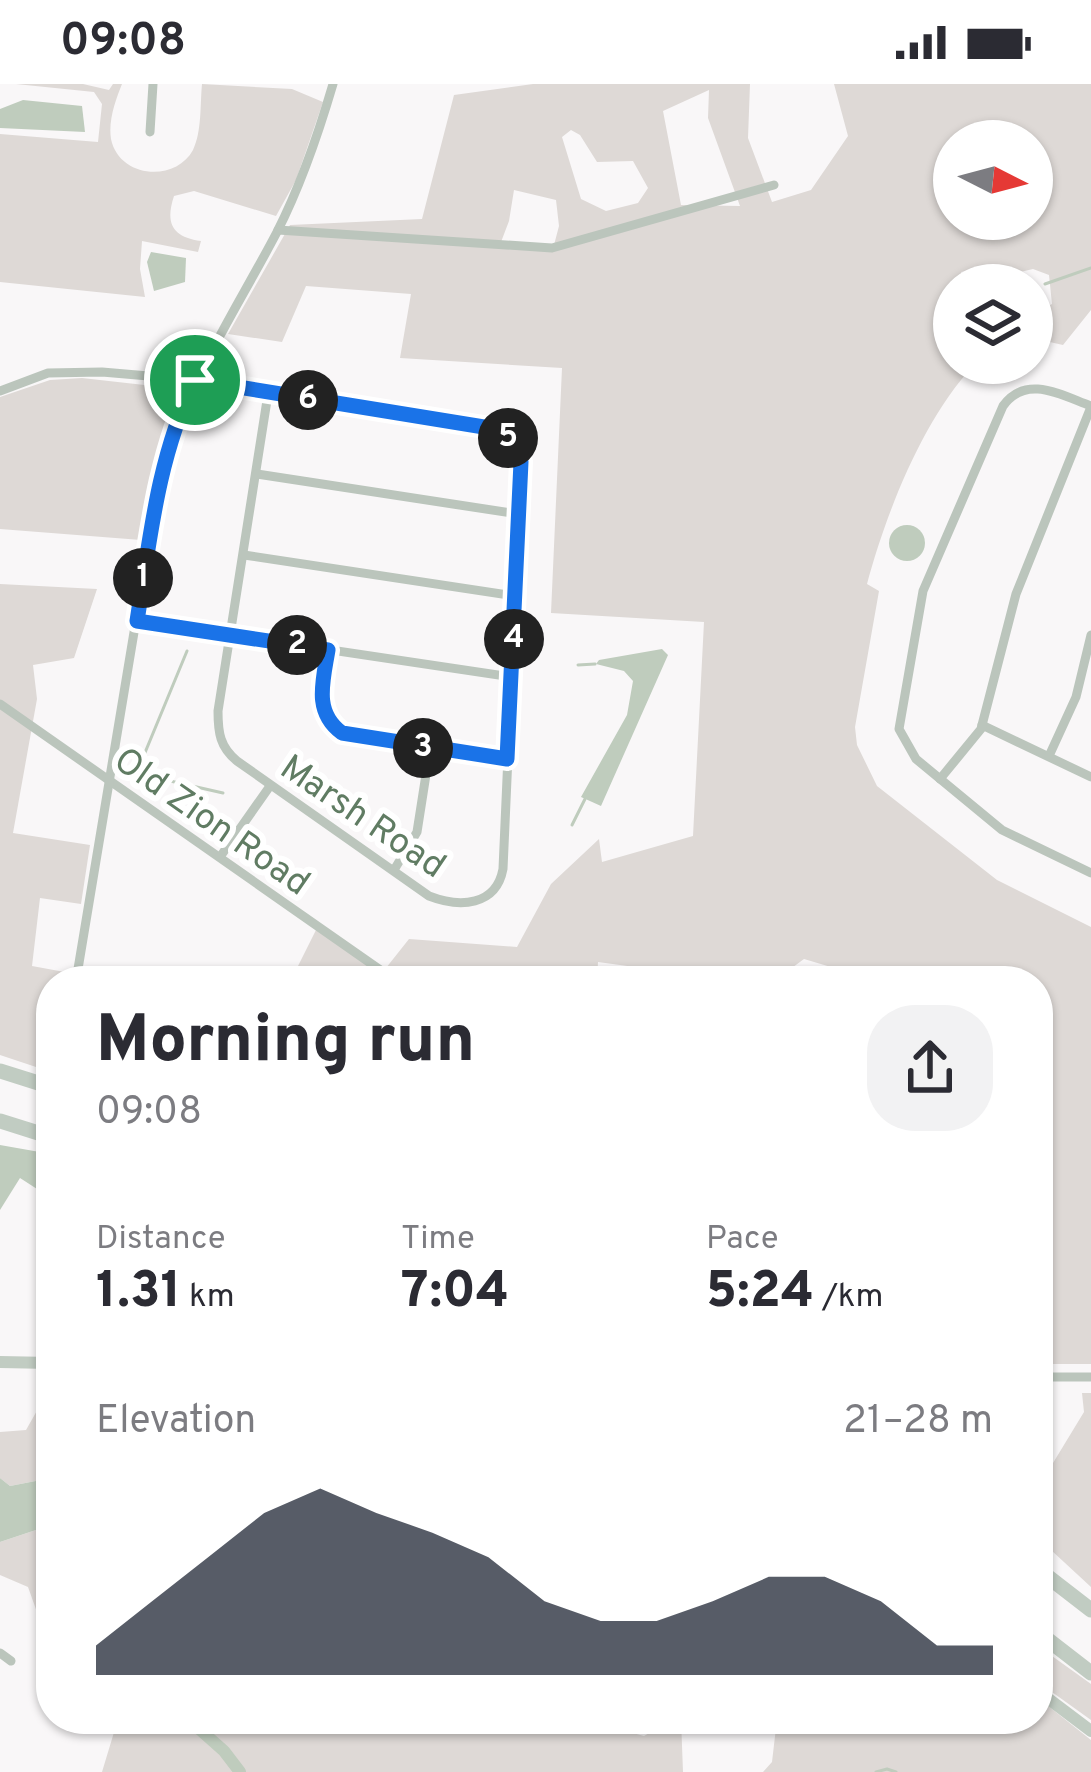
<!DOCTYPE html>
<meta charset="utf-8">
<style>
body{margin:0;font-family:Overpass,sans-serif;background:#f2f2f3;color:#2b2b33;height:100vh;display:flex;flex-direction:column;font-size:45px;white-space:nowrap}
*{box-sizing:border-box;margin:0}
p{font-size:39px;color:#7c7c81}
.icon{flex:none;width:66px;height:66px;fill:none;stroke:currentColor;stroke-width:2;stroke-linecap:round;stroke-linejoin:round}
.map{position:relative;flex:1;overflow:hidden}
.drawer{position:absolute;left:36px;top:882px;width:1017px;height:768px;display:flex;flex-direction:column;background:#fff;border-radius:48px;box-shadow:0 3px 9px #0004}
.drawer>*{flex:none}
.needle{width:78px;rotate:96deg}
.fabs{position:absolute;left:933px;top:36px;display:grid;gap:24px}
.fabs a{display:grid;place-items:center;width:120px;height:120px;border-radius:50%;background:#fff;box-shadow:0 3px 9px #0004;font-size:60px}
.pin{position:absolute;display:grid;place-items:center;width:102px;height:102px;color:#fff;margin:-51px;border:6px solid #fff;border-radius:50%;box-shadow:0 3px 12px #0007}
.km{position:absolute;width:60px;height:60px;margin:-30px;border-radius:50%;background:#222;color:#fff;font-size:33px;line-height:60px;text-align:center}
.round{display:grid;place-items:center;flex:none;width:126px;height:126px;border-radius:48px;background:#f2f2f3}
.overview{display:flex;align-items:center;justify-content:space-between;height:204px;padding:0 60px}
h1{font-size:66px;font-weight:800;line-height:90px}
.stats{display:grid;grid-template-columns:repeat(3,1fr);gap:18px;height:204px;padding:12px 60px}
.stats div{display:grid;align-content:center}
.stats b{font-size:51px;font-weight:800}
.stats small{font-size:33px;font-weight:400}
.stats p{font-size:33px}
.chart{height:336px;padding:24px 60px}
.chart p{display:flex;justify-content:space-between}
.chart svg{width:100%;height:216px;margin-top:12px;fill:#111827;opacity:.7}
.status{display:flex;justify-content:space-between;align-items:center;height:84px;padding:0 60px;background:#fff;direction:ltr}
.status svg{height:33px;fill:currentColor}
.map>svg:first-child{display:block}
.green{fill:#ded9d6;fill-rule:evenodd}
.water{fill:#bfccbd}
.lines{fill:none;stroke-linecap:round;stroke-linejoin:round}
.stream{stroke:#bfccbd;stroke-width:3}
.river{stroke:#bfccbd;stroke-width:12}
.minor{stroke:#bbc5bc;stroke-width:9}
.major{stroke:#c1ccc2;stroke-width:12}
.highway{stroke:#c1ccc2;stroke-width:15}
.route-casing{stroke:#fff;stroke-width:24}
.route{stroke:#1a73e8;stroke-width:15}
.labels{text-anchor:middle;stroke-width:12;stroke-linejoin:round;paint-order:stroke}
.street-label{font-size:36px;fill:#607c63;stroke:#fff}
</style>
<div class="status"><b>09:08</b><svg viewBox="0 0 49 12"><path d="M0 12V9h3v3zM5 12V6h3v6zM10 12V3h3v9zM15 12V0h3v12zM26 1h20v11H26zM47 4h2v5h-2z"/></svg></div>
<div class="map">
<svg width="1091" height="1688" viewBox="0 0 1091 1688">
<rect width="100%" height="100%" fill="#f9f7f8"/>
<g class="green">
<path d="M16,0H83L109,6L113,0H122C116,15 108,36 111,55C119,94 175,99 193,66C202,47 200,21 202,0L292,5L323,18L296,96L276,132L194,107L174,112C165,139 172,153 201,157L198,168L142,157L140,185L145,213L0,198V50L98,58L102,20L94,8Z"/>
<path d="M533,0H750L748,54L772,118L811,106L848,52L834,0H1091V226L1063,261L1032,254V230L1052,220L1049,191L1033,185L991,195L974,185L961,188L963,201H954V279L974,281C923,335 886,429 867,500L879,507L855,643L857,661L877,702L997,796L1091,843V1280H1046C1042,1266 1037,1254 1038,1240C1041,1208 1053,1204 1038,1172V897H878L804,875L774,897H643L642,884L598,878L597,897H335L294,890L317,844L382,889L409,855L517,863L551,800L599,755L602,778L693,752L704,538L551,529L562,284L400,274L411,210L306,202L282,258L228,250L290,141L422,135L454,11ZM709,6L708,34L740,122L681,121L663,27ZM571,46L580,51L597,78L633,77L648,104L638,119L606,127L581,115L562,53ZM954,57H1032V135H954ZM514,106L556,116L559,142L554,161L501,158L509,137Z"/>
<path d="M82,294L180,305L161,351L141,456L0,445V313L50,296Z"/>
<path d="M0,500L97,505L74,574L33,581L37,615L13,749L90,761L81,820L40,814L32,882L70,889L68,897H51V988L0,971Z"/>
<path d="M51,1302V1394L10,1402L0,1394V1348L26,1346Z"/>
<path d="M1082,1309H1091V1503L1038,1454V1420L1046,1416L1053,1379L1084,1328Z"/>
<path d="M51,1441V1546L43,1545L28,1503L0,1491V1458Z"/>
<path d="M1038,1562L1091,1600V1636L1038,1598Z"/>
<path d="M1038,1614L1091,1656V1688H763L772,1678L777,1635H1038Z"/>
<path d="M118,1635H633V1649L644,1652L658,1644L660,1635H681L683,1688H102Z"/>
</g>
<g class="water">
<path d="M23,16L82,22L85,48L0,44V25Z"/>
<path d="M151,168L186,174L185,198L154,207L147,178Z"/>
<circle cx="907" cy="459" r="18"/>
<path d="M662,565L668,571L601,722L581,713L627,631L633,597L624,587L596,580L599,576Z"/>
<path d="M0,1061L51,1070V1114L20,1094L0,1126Z"/>
<path d="M0,1394L10,1402L51,1394V1441L0,1458Z"/>
</g>
<g class="lines">
<g class="stream">
<path d="M1045,200L1091,184"/>
<path d="M578,581L595,580"/>
<path d="M137,688L187,567"/>
<path d="M135,689L223,709"/>
<path d="M572,741L585,715"/>
<path d="M876,1688L887,1685L896,1688"/>
</g>
<path class="river" d="M188,1635L224,1667L240,1688"/>
<g class="minor">
<path d="M150,48L153,0"/>
<path d="M278,146L552,164L774,101"/>
<path d="M0,307L48,289L102,288L195,296L490,345L511,356L521,378L503,785C496,822 460,824 429,812L237,677C220,663 218,649 218,627L268,310"/>
<path d="M1091,322C1061,311 1026,290 1003,322L923,507L899,645L916,675L1002,746L1091,789"/>
<path d="M257,390L518,430"/>
<path d="M244,471L515,512"/>
<path d="M137,537L512,593"/>
<path d="M328,566C323,597 313,627 342,649L507,675"/>
<path d="M0,620L396,897"/>
<path d="M982,641L1091,693"/>
<path d="M1049,672L1076,613L1091,551"/>
<path d="M940,695L981,645L1016,510L1091,323"/>
<path d="M220,773L270,702"/>
<path d="M394,786L417,748L430,665"/>
<path d="M76,897L157,410C177,313 232,234 277,148C301,101 318,51 333,0"/>
<path d="M1038,1293H1091"/>
<path d="M0,1569L11,1577"/>
</g>
<g class="major">
<path d="M0,1278L51,1279"/>
<path d="M1038,1607L1091,1647"/>
</g>
<g class="highway">
<path d="M0,987L51,1003"/>
<path d="M0,1037L51,1053"/>
<path d="M1038,1485L1091,1526"/>
<path d="M1038,1548L1091,1589"/>
</g>
</g>
<g class="lines">
<g class="route-casing">
<path id="route" d="M195,296L490,344C507,350 518,360 521,378L507,675L342,649C313,628 323,597 328,566L137,537C150,454 158,372 195,296Z"/>
</g>
<use href="#route" class="route"/>
</g>
<g class="labels">
<g class="street-label">
<text transform="translate(364 731) rotate(34)" y="13">Marsh Road</text>
<text transform="translate(213 736) rotate(35)" y="13">Old Zion Road</text>
</g>
</g>
</svg>
<div class="fabs">
<a><svg class="needle" viewBox="-14 -14 28 28"><path d="M0-13l5 13h-10z" fill="#e53935"/><path d="M0 13l5-13h-10z" fill="#7c7c81"/></svg></a>
<a><svg class="icon" aria-label="layers" viewBox="0 0 24 24"><path d="M12 4l9 5-9 5-9-5zM3 14l9 5 9-5"/></svg></a>
</div>
<div class="pin" style="left:195px;top:296px;background:#1e9e55"><svg class="icon" aria-label="arrive" viewBox="0 0 24 24"><path d="M6 21V4h12l-3 4 3 4H6"/></svg></div>
<b class="km" style="left:143px;top:494px">1</b>
<b class="km" style="left:297px;top:561px">2</b>
<b class="km" style="left:423px;top:664px">3</b>
<b class="km" style="left:514px;top:555px">4</b>
<b class="km" style="left:508px;top:354px">5</b>
<b class="km" style="left:308px;top:316px">6</b>
<section class="drawer">
<div class="overview"><div><h1>Morning run</h1><p>09:08</p></div><a class="round"><svg class="icon" aria-label="share" viewBox="0 0 24 24"><path d="M12 15V3M7 8l5-5 5 5M5 13v7h14v-7"/></svg></a></div>
<div class="stats">
<div><p>Distance</p><b>1.31<small> km</small></b></div>
<div><p>Time</p><b>7:04</b></div>
<div><p>Pace</p><b>5:24<small> /km</small></b></div>
</div>
<div class="chart"><p><span>Elevation</span>21–28 m</p>
<svg viewBox="0 0 160 44" preserveAspectRatio="none"><path d="M0 44V38L10 29L20 20L30 11L40 6L50 11L60 15L70 20L80 29L90 33L100 33L110 29L120 24L130 24L140 29L150 38L160 38V44z"/></svg>
</div>
</section>
</div>
